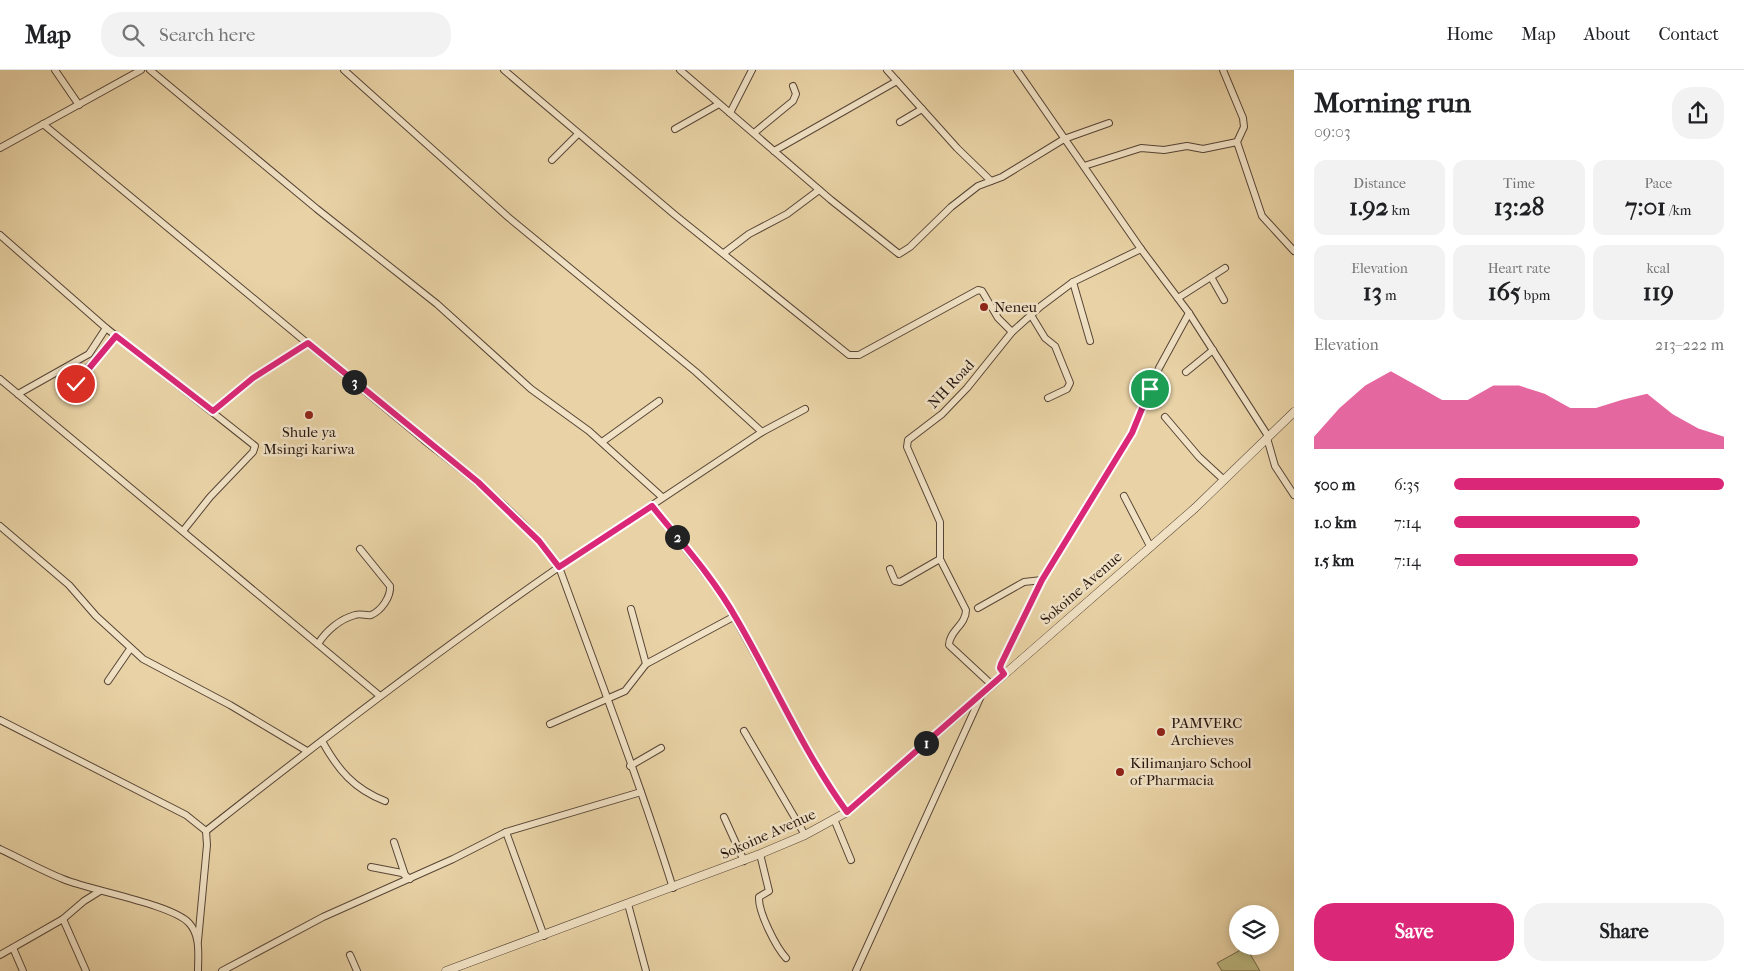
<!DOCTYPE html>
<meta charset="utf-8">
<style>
body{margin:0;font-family:"IM FELL French Canon",serif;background:#f2f2f2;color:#202124;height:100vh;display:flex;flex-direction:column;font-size:19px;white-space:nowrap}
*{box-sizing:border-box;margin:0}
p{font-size:16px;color:#757577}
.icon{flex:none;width:28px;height:28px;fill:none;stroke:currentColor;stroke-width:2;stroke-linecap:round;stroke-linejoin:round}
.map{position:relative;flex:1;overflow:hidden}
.drawer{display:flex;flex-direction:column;background:#fff;width:450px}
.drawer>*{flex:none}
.tools{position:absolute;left:1229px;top:835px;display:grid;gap:10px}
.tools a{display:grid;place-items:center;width:50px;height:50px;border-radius:50%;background:#fff;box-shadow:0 2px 8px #0003;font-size:25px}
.pin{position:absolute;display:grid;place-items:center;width:42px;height:42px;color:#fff;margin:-21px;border:2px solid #fff;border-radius:50%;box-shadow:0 1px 5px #0007}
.km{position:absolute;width:25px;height:25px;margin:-12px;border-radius:50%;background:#222;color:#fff;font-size:14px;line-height:25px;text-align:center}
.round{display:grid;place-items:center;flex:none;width:52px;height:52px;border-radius:20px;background:#f2f2f2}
.head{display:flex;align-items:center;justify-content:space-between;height:85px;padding:0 20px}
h1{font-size:28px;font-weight:800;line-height:38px}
.stats{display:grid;grid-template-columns:repeat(3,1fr);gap:8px;height:85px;padding:5px 20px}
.stats div{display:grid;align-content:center;border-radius:12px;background:#f2f2f2;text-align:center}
.stats b{font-size:25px;font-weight:800}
.stats small{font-size:14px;font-weight:400}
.stats p{font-size:14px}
.chart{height:140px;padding:10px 20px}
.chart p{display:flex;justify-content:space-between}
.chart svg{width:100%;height:90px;margin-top:5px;fill:#db2777;opacity:.7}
.primary-button{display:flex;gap:10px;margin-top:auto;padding:10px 20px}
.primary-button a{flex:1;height:58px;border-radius:20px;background:#db2777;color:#fff;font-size:20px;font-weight:800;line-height:58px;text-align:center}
.primary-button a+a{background:#f2f2f2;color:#202124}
ul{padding:0 20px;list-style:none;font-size:16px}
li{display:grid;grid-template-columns:80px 60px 1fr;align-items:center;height:38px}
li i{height:12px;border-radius:6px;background:#db2777}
header{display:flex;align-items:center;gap:30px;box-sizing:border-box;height:70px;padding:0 25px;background:#fff;border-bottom:1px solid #e0e0e0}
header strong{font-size:24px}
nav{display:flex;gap:28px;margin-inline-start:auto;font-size:18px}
.search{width:350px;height:45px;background:#f2f2f2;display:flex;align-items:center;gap:12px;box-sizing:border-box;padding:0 18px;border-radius:20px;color:#757577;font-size:19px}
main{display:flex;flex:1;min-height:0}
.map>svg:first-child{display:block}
.green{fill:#bdba82;stroke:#726849}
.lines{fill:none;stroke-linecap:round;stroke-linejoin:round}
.minor-casing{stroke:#574536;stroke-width:8}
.tertiary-casing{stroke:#574536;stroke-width:9}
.minor{stroke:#f1e2c5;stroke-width:6}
.tertiary{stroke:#f1e2c5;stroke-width:8}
.route-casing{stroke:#fff;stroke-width:10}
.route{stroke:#db2777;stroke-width:6}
.poi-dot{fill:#8f2418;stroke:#f1e2c5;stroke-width:2}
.labels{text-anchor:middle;stroke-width:5;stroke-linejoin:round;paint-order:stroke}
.poi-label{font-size:15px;fill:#261610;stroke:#f1e2c5;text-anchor:start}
.street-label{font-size:15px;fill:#261610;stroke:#f1e2c5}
</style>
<header>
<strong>Map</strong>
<div class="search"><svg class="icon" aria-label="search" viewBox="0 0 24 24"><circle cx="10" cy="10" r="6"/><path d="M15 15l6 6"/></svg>Search here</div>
<nav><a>Home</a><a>Map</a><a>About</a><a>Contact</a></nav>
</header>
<main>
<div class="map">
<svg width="1294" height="901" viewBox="0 0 1294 901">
<rect width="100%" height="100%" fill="#e9d3a6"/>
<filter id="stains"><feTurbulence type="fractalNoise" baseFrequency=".004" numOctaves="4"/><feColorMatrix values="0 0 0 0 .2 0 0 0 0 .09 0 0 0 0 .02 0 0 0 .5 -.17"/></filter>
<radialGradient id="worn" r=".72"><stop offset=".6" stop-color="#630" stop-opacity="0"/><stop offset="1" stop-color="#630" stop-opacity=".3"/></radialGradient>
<path class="green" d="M1246,877L1260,901H1222L1217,893Z"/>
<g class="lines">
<g class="minor-casing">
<g id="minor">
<path d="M55,0L79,35"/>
<path d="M150,0L317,139L437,234L531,319L589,361L662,427"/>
<path d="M344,0L508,147L696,302L762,362"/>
<path d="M504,0L675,145L849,285H859L978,220L982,221L998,248L1012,262"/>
<path d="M680,0L831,130L899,184L910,177L951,137L978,116L1002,107L1064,69L1109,53"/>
<path d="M887,0L957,78L991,111"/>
<path d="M1017,0L1141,179L1189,243L1268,366"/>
<path d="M1223,0L1243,48L1244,57L1237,72L1262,146L1294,181"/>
<path d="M730,43L752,0"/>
<path d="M900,52L922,39"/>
<path d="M43,54L424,370C472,408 524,446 559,497C438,581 321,670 206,761"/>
<path d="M675,59L719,34"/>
<path d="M754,63L793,31L796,24L793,16"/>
<path d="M0,78L141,0"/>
<path d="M774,81L897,11"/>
<path d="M552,90L578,64"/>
<path d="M1084,96L1141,78L1164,80L1187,76L1203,79L1237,72"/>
<path d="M0,165L106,258L255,376L253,382L210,427L183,461"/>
<path d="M724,183L749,164L787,144L819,120"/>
<path d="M1211,207L1224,230"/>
<path d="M1073,212L1090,271"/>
<path d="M1178,228L1225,198"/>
<path d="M1031,245L1045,268L1055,276L1070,313L1067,319L1048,328"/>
<path d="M1186,302L1213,280"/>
<path d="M0,309L380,626"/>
<path d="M67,322L116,265"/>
<path d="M18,324L89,284L106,258"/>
<path d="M213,341L253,309L308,273"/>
<path d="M1165,347L1199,387L1224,410"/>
<path d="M1267,368L1275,396L1294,425"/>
<path d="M602,372L659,331"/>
<path d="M1124,426L1150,476"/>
<path d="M652,436L721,523L822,705L847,742"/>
<path d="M0,456L69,515L96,546L143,589L230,635L307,681"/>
<path d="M890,499L895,511L900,512L940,489"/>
<path d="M978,538L1024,512L1042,510"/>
<path d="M631,539L646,594"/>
<path d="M318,574C326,561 340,549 355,545C361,543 366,546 371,545C381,541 391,527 390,516L360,479"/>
<path d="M1004,604L1000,598L1001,593L1042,510L1132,363L1159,298L1189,243"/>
<path d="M108,611L130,579"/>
<path d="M992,615L949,575C949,561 966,555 966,540L940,489V452L907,377L908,370L942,344L967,318L1012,262L1041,236L1073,212L1141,179"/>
<path d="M0,650L186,745L206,761L207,775L198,871"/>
<path d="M550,654L625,621L646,594L735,546"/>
<path d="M744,661L805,765"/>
<path d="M322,671C338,700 354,719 385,731"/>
<path d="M630,696L661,678"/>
<path d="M724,747L744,791"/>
<path d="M834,749L851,790"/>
<path d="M506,762L544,866"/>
<path d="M394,772L405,805"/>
<path d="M0,779C21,789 41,800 63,809C92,821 171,834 189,853C201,866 198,885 198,901"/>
<path d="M760,784L769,821L759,827C758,842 776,877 786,888"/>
<path d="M371,797L402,803L410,809"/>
<path d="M673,818C639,710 598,604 559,497L762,362L805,339"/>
<path d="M628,834L646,901"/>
<path d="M63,849L86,901"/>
<path d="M13,878L23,901"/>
<path d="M0,885L63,849L84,831L100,821"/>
<path d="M350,885L357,901"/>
<path d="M222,901L323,847L453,789L506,762L641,722"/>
<path d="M856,901L981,626"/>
</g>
</g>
<g class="tertiary-casing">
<path id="tertiary" d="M446,901L760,784L805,765L847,742L1195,438L1294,342"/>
</g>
<use href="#minor" class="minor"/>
<use href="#tertiary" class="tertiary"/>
</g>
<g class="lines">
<g class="route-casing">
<path id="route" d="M76,314L116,266L213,341L253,308L308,273L478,412L539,471L559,497L652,436C681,472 713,507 736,548C773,611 804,683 847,742L1004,604L1000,598L1001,594L1042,510L1132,363L1150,319"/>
</g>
<use href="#route" class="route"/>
</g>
<g class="poi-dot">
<circle cx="984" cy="237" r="5"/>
<circle cx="309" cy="345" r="5"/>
<circle cx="1161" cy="662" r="5"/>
<circle cx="1120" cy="702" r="5"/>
</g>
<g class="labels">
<g class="poi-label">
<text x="994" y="242">Neneu</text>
<text x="309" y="367" text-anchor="middle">Shule ya<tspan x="309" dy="17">Msingi kariwa</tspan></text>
<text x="1171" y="658">PAMVERC<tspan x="1171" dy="17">Archieves</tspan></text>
<text x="1130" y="698">Kilimanjaro School<tspan x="1130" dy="17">of Pharmacia</tspan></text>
</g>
<g class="street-label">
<text transform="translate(951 314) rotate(-47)" y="5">NH Road</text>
<text transform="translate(1081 518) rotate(-41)" y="5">Sokoine Avenue</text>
<text transform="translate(768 764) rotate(-24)" y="5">Sokoine Avenue</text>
</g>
</g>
<rect width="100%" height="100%" filter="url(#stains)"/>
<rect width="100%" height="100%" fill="url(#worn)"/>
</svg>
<div class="tools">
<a><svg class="icon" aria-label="layers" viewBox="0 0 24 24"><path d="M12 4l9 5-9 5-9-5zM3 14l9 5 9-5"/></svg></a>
</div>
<div class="pin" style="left:1150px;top:319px;background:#1e9e55"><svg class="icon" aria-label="arrive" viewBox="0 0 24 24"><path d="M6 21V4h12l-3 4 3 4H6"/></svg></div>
<div class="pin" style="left:76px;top:314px;background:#d93025"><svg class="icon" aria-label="check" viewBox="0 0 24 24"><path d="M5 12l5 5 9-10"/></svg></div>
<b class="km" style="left:926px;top:673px">1</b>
<b class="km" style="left:677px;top:467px">2</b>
<b class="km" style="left:354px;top:312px">3</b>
</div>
<section class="drawer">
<div class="head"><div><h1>Morning run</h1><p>09:03</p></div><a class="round"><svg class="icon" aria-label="share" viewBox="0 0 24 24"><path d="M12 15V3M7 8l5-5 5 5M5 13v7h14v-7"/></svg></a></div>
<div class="stats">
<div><p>Distance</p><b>1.92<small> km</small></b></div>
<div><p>Time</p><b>13:28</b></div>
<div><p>Pace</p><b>7:01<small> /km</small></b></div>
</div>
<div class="stats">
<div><p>Elevation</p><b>13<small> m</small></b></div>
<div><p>Heart rate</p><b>165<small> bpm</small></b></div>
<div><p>kcal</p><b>119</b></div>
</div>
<div class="chart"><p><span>Elevation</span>213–222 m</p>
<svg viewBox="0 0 160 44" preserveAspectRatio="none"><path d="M0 44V38L10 24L20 13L30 6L40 13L50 20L60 20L70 13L80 13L90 17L100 24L110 24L120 20L130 17L140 27L150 34L160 38V44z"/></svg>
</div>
<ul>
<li><b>500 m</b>6:35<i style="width:100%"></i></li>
<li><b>1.0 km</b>7:14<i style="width:69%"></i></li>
<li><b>1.5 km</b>7:14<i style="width:68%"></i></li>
</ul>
<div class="primary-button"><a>Save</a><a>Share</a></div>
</section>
</main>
